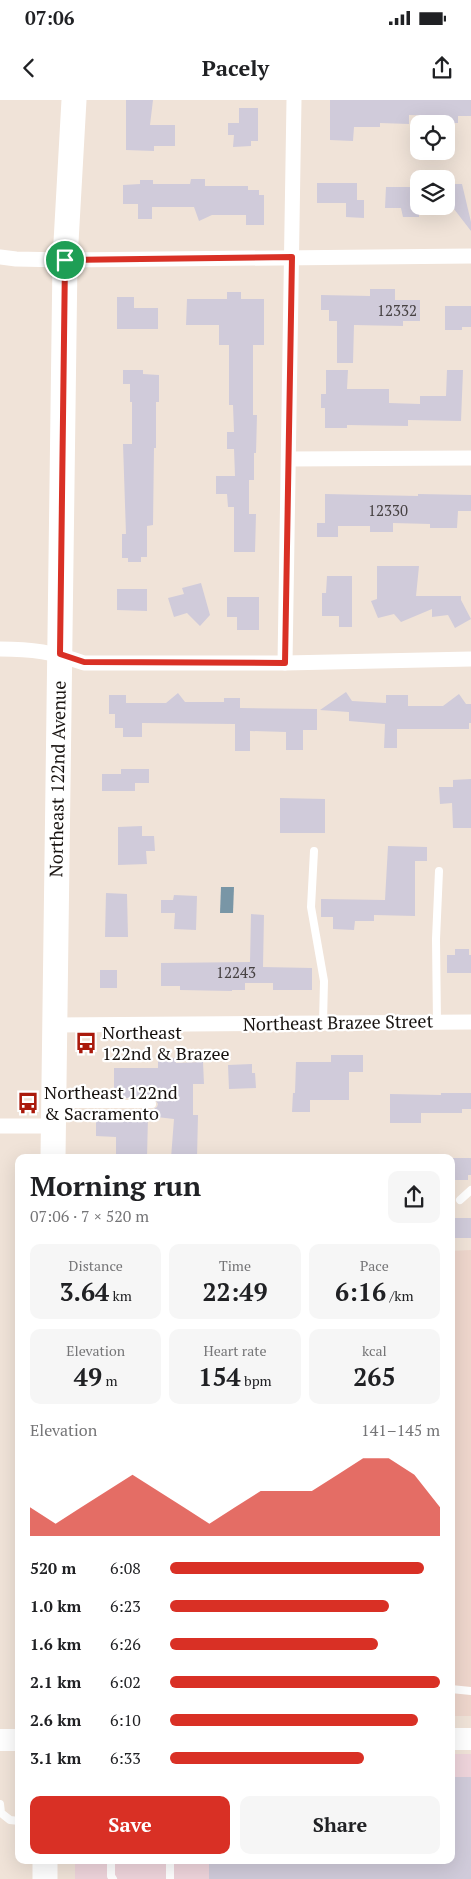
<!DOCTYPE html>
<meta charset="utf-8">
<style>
body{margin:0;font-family:"PT Serif",serif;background:#f6f6f6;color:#202124;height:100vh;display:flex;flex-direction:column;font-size:19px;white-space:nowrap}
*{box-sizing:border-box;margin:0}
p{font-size:16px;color:#757577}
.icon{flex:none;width:28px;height:28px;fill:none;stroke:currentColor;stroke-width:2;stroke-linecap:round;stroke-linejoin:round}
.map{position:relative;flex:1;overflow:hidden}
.side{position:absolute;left:15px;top:1054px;width:440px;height:710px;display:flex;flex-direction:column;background:#fff;border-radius:10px;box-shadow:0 5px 20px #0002}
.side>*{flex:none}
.fabs{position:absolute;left:410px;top:15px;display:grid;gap:10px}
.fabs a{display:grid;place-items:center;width:45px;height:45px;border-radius:10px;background:#fff;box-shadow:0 5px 20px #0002;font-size:25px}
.pin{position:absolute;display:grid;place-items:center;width:42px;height:42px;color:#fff;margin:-21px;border:2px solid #fff;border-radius:50%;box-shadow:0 1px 5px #0007}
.round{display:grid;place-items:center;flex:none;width:52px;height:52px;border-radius:10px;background:#f6f6f6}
.summary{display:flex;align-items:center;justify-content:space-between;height:85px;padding:0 15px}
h1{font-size:28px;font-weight:600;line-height:38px}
.metrics{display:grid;grid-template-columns:repeat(3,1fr);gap:8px;height:85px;padding:5px 15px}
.metrics div{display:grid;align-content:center;border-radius:10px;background:#f6f6f6;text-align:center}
.metrics b{font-size:25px;font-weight:600}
.metrics small{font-size:14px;font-weight:400}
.metrics p{font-size:14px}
.chart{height:140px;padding:10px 15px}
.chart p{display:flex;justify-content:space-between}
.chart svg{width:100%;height:90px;margin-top:5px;fill:#d93025;opacity:.7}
.cta{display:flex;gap:10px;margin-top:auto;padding:10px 15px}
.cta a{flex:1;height:58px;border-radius:10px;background:#d93025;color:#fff;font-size:20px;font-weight:600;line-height:58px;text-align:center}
.cta a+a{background:#f6f6f6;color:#202124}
ul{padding:0 15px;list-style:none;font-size:16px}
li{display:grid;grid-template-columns:80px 60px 1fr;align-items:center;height:38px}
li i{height:12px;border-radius:6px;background:#d93025}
.status{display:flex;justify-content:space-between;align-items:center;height:35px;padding:0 25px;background:#fff;direction:ltr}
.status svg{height:14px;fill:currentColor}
header{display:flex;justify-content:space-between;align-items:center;height:65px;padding:0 15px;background:#fff;font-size:22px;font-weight:600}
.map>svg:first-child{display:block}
.commercial{fill:#eed4db}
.industrial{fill:#eed6cc}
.water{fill:#7996a6}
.building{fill:#d0cbda}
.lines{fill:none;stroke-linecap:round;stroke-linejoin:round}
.lane{stroke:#fff;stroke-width:8}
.street{stroke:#fff;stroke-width:15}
.secondary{stroke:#fff;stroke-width:22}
.primary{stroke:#fff;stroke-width:25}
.route-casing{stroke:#fff;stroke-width:10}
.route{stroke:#d93025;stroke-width:6}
.labels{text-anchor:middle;stroke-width:4.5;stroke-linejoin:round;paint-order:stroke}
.number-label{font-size:15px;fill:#464142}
.street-label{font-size:18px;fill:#181310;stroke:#fff}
.poi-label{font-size:18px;fill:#181310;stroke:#fff;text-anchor:start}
</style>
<div class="status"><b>07:06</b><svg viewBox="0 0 49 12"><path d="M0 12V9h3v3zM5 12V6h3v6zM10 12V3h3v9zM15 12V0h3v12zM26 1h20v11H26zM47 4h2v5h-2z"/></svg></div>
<header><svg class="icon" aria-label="back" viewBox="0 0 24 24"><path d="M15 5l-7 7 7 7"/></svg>Pacely<svg class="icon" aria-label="share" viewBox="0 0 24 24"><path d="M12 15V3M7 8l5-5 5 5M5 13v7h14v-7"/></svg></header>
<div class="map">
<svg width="471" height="1779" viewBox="0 0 471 1779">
<rect width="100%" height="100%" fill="#f0e3d8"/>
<path class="commercial" d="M451,1654H471V1779H75V1760H451Z"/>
<path class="industrial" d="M471,1150V1616H451V1151Z"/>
<path class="water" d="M221,787H234L233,813H220Z"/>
<g class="building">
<path d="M126,0H153L150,25H175V46H154V51L126,50Z"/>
<path d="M330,0H471V16H458V23H446V16L409,15V24L380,23V27H354L353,41L330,40Z"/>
<path d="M239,8H258V41H251V46L233,47L234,35H228V23H239Z"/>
<path d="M191,79H205V86H248V90H259V95H264V125H246V115H212L199,121L194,107H152V119H138V104H123V85L140,84V80H153V84H190Z"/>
<path d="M317,83H357V100H364V118L346,117V103H317Z"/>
<path d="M446,84H462L471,122V131L454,109H446Z"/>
<path d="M386,87H415V104L419,105V117H403L401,108H385Z"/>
<path d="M370,189H395V200H420V221H403V226L354,225L353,263H337V221H329V210H321V195L370,196Z"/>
<path d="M227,192H241V199H264V245H253V315H257L256,353H254V380H249V414H256L255,452H234V407H228L227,394H216V376H235L234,349H227V332H234L233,305H229V245H219V225H186L187,199H227Z"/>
<path d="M117,197H134V208H158V229H117Z"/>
<path d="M445,206H471V227H462V230H445Z"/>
<path d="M123,270H143V274L159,275V302H156V348H154L153,425L147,426V457H141V462H128V458H122V434H126L123,344H132V302H130V284H123Z"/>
<path d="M326,270H348L347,289H389V303L420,304V296H446L447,270H463L461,321L408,320V326L347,325V328H325V308H321V294H326Z"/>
<path d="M325,394L418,396V394L471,395V411H458L457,428H430V424L393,423V432H370V426H338V437H317V423H325Z"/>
<path d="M377,466H419L416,496H463H461V500L471,519L455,528L448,515L432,517V509L401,522L394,514L378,518L371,501L377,499Z"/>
<path d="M327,476H352V527H339V516H322V493H326Z"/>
<path d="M201,483L210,515L200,526L187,513L174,517L168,498L184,494L182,488Z"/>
<path d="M117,489H147V511L117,510Z"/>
<path d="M227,497H259V530H237V517H227Z"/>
<path d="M346,592L352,601L386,603V595H408V606H443L459,594L466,604H471V623H469V629H397V648H384L385,624L349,621V612L320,610Z"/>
<path d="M178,593L185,602H224V598H240V608L317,609V630H303V650H286V632L250,631V651H235V624L142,623V637H123V628H115V614H109V595H126V603H166Z"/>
<path d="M121,669H149V683H135V691H102V674H121Z"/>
<path d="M471,679V728H453L452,703L440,704L439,687H453V680Z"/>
<path d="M280,698L325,699V733H280Z"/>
<path d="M142,726V736H154L155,751H146L147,764L118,765V727Z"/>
<path d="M388,746L427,747V761H415V816L374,815V821H355L354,830L333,829V817H321V799L385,800Z"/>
<path d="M106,793L127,794L128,837H105Z"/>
<path d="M174,795L197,796L196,830L174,829L175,813H161V800H173Z"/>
<path d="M251,814L264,815L263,867L312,868V890H273V883H245V890H232V891L180,890V886H161V863L250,862Z"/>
<path d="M455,849H469V855H471V873H447V855H455Z"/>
<rect x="100" y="870" width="17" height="18"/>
<path d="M331,955H363V972H349V1000H310V1012H292L293,993H295L296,962H331Z"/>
<path d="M175,958L176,963L203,962L204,984H193V1015H198L197,1058H171L174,1019L148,1016L147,1058H116V1037L96,1036V1017H114V1010H152L157,1007L158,1004L155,999L152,998H114V968H158V959Z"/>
<path d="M252,964V973H255L256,988L229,989L228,965Z"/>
<path d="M441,993H471V1009H462V1013H421V1023H390V994L441,995Z"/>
<path d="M451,1058H471V1075H468V1080H451Z"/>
<rect x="451" y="1118" width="20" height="20"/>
<path d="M451,1677H471V1779H209V1760H451Z"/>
</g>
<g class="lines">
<g class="lane">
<path d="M314,751L311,807L324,881L323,923"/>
<path d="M437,922L436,839L439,771"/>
<path d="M56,1004H152"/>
<path d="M460,1100L471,1090"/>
<path d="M451,1589L471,1591"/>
<path d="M0,1704L1,1713L10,1720L19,1721"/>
<path d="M111,1760V1776L113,1779"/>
<path d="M170,1760V1779"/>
</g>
<g class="street">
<path d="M0,157L16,159L65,160L471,156"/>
<path d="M289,359L471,358"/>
<path d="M0,549C32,549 53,552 84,563H285L471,559"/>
<path d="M285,563L294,0"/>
<path d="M55,925L471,922"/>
<path d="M0,1026H54"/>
</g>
<g class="secondary">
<path d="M451,1639H471"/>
<path d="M0,1640H19"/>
</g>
<g class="primary">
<path d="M53,1058L65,160L74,0"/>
<path d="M45,1779V1760"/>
</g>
</g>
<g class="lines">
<g class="route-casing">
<path id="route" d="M292,157L285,563L84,562L60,554L65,160Z"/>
</g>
<use href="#route" class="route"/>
</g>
<defs>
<g id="bus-bare" transform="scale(1.725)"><path d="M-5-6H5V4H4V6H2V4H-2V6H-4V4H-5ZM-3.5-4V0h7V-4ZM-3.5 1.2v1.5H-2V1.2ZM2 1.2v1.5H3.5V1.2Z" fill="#aa190b" stroke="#fff" stroke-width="2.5" paint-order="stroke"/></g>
</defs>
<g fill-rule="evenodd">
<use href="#bus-bare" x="86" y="943"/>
<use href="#bus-bare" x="28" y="1003"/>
</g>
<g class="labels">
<g class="number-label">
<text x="397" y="216">12332</text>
<text x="388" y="416">12330</text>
<text x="236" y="878">12243</text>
</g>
<g class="street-label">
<text transform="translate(58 679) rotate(-89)" y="6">Northeast 122nd Avenue</text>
<text transform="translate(338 923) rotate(-1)" y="6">Northeast Brazee Street</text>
</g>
<g class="poi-label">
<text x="102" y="939">Northeast<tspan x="102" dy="21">122nd &amp; Brazee</tspan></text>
<text x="44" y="999">Northeast 122nd<tspan x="44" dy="21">&amp; Sacramento</tspan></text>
</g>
</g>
</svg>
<div class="fabs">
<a><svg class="icon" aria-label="locate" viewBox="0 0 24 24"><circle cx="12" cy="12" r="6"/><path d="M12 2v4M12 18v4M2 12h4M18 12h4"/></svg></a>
<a><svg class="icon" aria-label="layers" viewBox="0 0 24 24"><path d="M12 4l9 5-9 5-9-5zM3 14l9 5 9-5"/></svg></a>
</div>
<div class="pin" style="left:65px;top:160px;background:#1e9e55"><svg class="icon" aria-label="arrive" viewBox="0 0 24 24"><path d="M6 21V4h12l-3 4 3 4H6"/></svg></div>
<section class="side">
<div class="summary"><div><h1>Morning run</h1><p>07:06 · 7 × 520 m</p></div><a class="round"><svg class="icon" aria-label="share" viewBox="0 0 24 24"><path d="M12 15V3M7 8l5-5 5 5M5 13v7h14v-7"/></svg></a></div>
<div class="metrics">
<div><p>Distance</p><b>3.64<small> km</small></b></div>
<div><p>Time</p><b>22:49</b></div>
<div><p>Pace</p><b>6:16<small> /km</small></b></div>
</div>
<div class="metrics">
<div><p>Elevation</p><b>49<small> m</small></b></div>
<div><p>Heart rate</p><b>154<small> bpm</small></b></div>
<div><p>kcal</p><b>265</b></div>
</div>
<div class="chart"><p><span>Elevation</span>141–145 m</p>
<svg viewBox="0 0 160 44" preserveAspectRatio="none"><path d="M0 44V30L10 38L20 30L30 22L40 14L50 22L60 30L70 38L80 30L90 22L100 22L110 22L120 14L130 6L140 6L150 14L160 30V44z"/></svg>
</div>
<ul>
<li><b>520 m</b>6:08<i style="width:94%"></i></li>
<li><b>1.0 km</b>6:23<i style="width:81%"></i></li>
<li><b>1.6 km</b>6:26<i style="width:77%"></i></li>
<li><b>2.1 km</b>6:02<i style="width:100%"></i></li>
<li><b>2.6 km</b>6:10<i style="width:92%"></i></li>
<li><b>3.1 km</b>6:33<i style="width:72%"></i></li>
</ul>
<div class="cta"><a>Save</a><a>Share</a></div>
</section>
</div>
